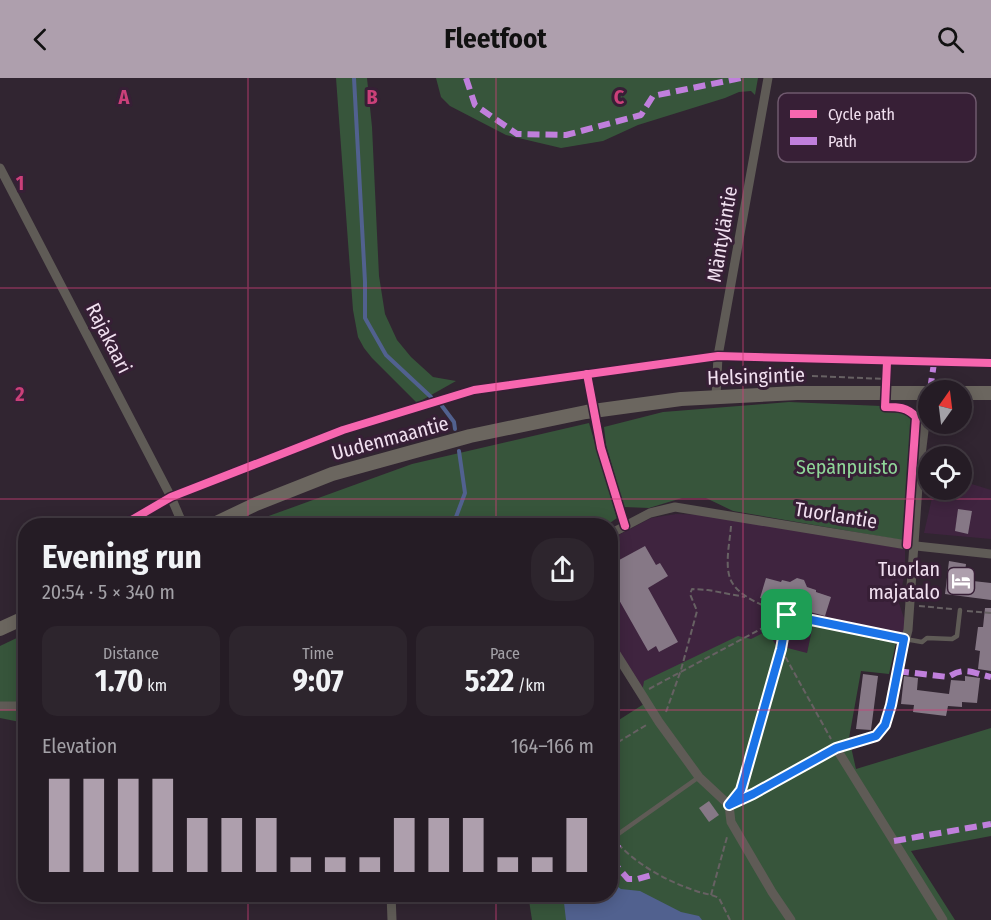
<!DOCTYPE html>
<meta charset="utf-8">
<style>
body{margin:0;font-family:"Fira Sans Condensed",sans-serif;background:#2d252d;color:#f1f3f6;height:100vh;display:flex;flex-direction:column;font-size:22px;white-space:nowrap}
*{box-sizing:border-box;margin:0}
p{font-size:20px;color:#a3a1a7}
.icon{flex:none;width:33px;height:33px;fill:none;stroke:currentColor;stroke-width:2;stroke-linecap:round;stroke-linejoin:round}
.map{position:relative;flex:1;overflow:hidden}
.panel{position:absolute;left:18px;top:440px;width:600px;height:384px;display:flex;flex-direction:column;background:#251c25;border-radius:24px;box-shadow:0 3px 15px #0003,0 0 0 2px #423a42}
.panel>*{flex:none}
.needle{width:39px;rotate:14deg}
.tools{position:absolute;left:918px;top:302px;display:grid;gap:12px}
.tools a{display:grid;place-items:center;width:54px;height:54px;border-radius:50%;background:#251c25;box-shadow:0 3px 15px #0003,0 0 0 2px #423a42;font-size:30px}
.pin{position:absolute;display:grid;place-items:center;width:51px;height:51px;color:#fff;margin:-26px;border-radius:12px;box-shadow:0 3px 9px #0006}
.round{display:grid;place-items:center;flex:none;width:63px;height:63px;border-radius:24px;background:#2d252d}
.summary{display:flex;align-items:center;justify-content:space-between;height:102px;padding:0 24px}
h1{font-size:33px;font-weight:700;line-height:45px}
.figures{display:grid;grid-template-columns:repeat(3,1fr);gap:9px;height:102px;padding:6px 24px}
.figures div{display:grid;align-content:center;border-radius:15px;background:#2d252d;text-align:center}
.figures b{font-size:30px;font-weight:700}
.figures small{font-size:16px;font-weight:400}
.figures p{font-size:16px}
.chart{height:168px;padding:12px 24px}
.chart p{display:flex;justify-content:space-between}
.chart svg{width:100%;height:108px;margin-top:6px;stroke:#ae9fad;stroke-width:6}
header{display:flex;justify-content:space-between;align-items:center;height:78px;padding:0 24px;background:#ae9fad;color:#111;font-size:27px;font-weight:700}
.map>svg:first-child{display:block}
.built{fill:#3f243f}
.green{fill:#37553b}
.water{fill:#51618f}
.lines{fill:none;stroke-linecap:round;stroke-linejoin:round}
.stream{stroke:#51618f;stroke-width:4}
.building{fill:#867886}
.path{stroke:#676163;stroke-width:2;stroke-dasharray:6 3;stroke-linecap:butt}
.lane{stroke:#5f5b56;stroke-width:4.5}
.street{stroke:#5f5b56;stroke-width:9}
.secondary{stroke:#6b665f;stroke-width:14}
.quiet{stroke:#c07fdc;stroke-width:6;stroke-dasharray:12 6;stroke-linecap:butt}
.cycleway-casing{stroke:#371f36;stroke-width:11}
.cycleway{stroke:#f766af;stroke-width:8}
.route-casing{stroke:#fff;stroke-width:12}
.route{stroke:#1a73e8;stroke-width:8}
.grid{fill:none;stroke:#cb4079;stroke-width:1.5;stroke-opacity:0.55}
.labels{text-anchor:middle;stroke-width:6;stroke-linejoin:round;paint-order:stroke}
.street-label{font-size:20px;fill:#f1e0f0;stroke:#371f36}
.park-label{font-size:20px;fill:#8fd698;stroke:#371f36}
.poi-label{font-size:20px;fill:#f1e0f0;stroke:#371f36;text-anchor:end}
.key{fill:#371f36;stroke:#6f596e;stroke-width:1.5}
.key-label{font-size:16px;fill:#f1e0f0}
.grid-label{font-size:20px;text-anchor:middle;font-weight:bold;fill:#cb4079;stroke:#371f36;stroke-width:6;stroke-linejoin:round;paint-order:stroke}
</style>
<header><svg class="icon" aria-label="back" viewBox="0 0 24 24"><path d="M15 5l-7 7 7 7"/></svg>Fleetfoot<svg class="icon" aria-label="search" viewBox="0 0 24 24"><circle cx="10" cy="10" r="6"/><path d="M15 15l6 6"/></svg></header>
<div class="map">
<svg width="991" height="842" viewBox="0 0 991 842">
<rect width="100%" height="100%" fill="#312531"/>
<g class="built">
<path d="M962,403L991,412V461L924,455L934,411H962Z"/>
<path d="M676,436L709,437L905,471V493L899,525L908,552L904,561L815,542L807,575L642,615L611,566V461L651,440Z"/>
</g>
<g class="green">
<path d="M336,0H367L372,49L379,198L385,236L397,262L411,279L433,299L456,303L417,325L372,280L364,270L358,259L353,232Z"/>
<path d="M436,0H758L755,17L751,13L739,14L725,20L638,47L603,63L561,70L506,57L450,28L441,19Z"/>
<path d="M789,324L881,328L884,332L904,334L914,338L907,463L733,433L706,420H682L649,430L624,429L606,367L604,349L663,334Z"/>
<path d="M589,345L617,440L607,447H244L412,386Z"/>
<path d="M813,547L892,563L896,565L889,596L861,593L849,660L856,691L991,650V758L911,773L955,842H532L528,816H610L611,647L647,624L642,615L644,603L738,558L751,561L767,553L776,567L807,575Z"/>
<path d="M25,556V645L0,640V568Z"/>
</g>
<path class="water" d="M611,804L621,811L640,813L681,834L699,838L702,842H566L563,816H610Z"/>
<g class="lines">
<g class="stream">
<path d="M354,0L365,204V240L386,277L431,319"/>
<path d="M442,328L454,344L455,351"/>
<path d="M453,447L465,415L459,373"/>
</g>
</g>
<g class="building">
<path d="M958,431L972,433L968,456L955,453Z"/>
<path d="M645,468L656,487L660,485L668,498L648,510L678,564L659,574L656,568L648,573L610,506V487Z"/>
<path d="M949,483L966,486L964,502L991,505V522L945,516Z"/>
<path d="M766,500L781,504L782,502L790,504L797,500L804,502L807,509L816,512V514L831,519L825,538L810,534L811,530L777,521L776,524L760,520Z"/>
<path d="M985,530H991V593L978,591L980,573L975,572L978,549H983Z"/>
<path d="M863,596L878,598L871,652L856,651Z"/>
<path d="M904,598L918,600L917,612L949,616L951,602L965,603V598L980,600L977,625L962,624V629L948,628L946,638L913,634L914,627L901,626Z"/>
<path d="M709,723L719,737L709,744L699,730Z"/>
</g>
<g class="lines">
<g class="path">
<path d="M812,298L886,301"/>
<path d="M731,448C730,464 723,492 733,506C755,539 857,551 896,559"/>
<path d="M919,528L952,531"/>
<path d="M967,533L991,535"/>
<path d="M781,571L831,661"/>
<path d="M649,611L787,537"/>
<path d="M666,634L681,592L697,533L690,516L692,511L708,512L745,519"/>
<path d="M610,669L648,646"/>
<path d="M741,711L781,571L787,537"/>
<path d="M618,766C639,788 667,803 696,813C704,816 711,816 719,820L730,842"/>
<path d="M711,817L727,759"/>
</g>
<g class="lane">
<path d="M905,561L922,564L927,560L952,561L957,558L960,532"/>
<path d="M614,759L699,699"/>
</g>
<g class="street">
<path d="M0,90L171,419L183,447"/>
<path d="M716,319L718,278L768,0"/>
<path d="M610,456L650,435L675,429L907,467L991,476"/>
<path d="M610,566L659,644L699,699L729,727L753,716L836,670L876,658L885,647L891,627L896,598L908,552L919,394L928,320"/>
<path d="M0,628H26"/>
<path d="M836,670L943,842"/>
<path d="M729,727L731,744L772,814L791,842"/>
<path d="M391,816L392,842"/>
</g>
<g class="secondary">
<path d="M962,315H991"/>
<path d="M212,447L256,426L332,396L470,358L586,334L681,321L797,315H928"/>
<path d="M0,551L26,539"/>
</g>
<g class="quiet">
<path d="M466,0L475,27L517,56L566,57L641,37L653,18L741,0"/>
<path d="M930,312L934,285"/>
<path d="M897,593L948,599C966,588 972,595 991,599"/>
<path d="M894,763L991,746"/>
<path d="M619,766L611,775L613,784L628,801H638L655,796"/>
</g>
<g class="cycleway-casing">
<g id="cycleway">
<path d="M887,284L885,329C898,329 907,329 916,339L907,467"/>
<path d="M587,296L601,370L625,448"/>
<path d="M123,447L171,419L343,352L474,312L718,278L991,285"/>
</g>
</g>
<use href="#cycleway" class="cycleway"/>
</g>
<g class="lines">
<g class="route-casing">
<path id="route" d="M787,537L904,561L891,627L885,647L876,658L836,670L753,716L729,727L741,712L781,571Z"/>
</g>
<use href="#route" class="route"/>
</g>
<path class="grid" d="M248,0V447M496,0V447M743,0V842M0,210H991M0,421H991M0,632H26M610,632H991M248,816V842M496,816V842"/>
<defs>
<g id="hotel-square" transform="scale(1.5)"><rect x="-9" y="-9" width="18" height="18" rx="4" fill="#ae9fad" stroke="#371f36"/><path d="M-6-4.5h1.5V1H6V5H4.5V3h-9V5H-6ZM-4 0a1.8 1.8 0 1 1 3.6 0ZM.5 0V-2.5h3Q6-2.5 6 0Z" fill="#fff"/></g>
</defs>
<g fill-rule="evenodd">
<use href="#hotel-square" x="961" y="503"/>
</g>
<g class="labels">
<g class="street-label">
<text transform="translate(722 156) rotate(-80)" y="7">Mäntyläntie</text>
<text transform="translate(109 260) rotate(63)" y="7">Rajakaari</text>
<text transform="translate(756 298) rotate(-2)" y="7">Helsingintie</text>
<text transform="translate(390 360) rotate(-15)" y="7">Uudenmaantie</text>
<text transform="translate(836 437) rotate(9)" y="7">Tuorlantie</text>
</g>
<g class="park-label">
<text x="847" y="396">Sepänpuisto</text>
</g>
<g class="poi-label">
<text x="940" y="498">Tuorlan<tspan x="940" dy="23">majatalo</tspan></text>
</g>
</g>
<rect x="778" y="15" width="198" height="69" rx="9" class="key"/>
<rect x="790" y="32" width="27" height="8" fill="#f766af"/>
<rect x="790" y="59" width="27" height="8" fill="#c07fdc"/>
<g class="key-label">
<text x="828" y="42">Cycle path</text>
<text x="828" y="69">Path</text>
</g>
<g class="grid-label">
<text x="124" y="26">A</text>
<text x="372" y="26">B</text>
<text x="619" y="26">C</text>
<text x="20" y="112">1</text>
<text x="20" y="323">2</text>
</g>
</svg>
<div class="tools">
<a><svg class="needle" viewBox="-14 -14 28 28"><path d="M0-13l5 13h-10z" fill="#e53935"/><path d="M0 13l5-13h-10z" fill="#a3a1a7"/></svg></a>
<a><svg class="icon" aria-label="locate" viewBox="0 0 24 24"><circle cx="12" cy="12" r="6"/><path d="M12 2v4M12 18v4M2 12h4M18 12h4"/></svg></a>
</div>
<div class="pin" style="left:787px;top:537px;background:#1e9e55"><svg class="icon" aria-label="arrive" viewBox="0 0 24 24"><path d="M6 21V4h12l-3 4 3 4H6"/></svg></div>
<section class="panel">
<div class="summary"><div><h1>Evening run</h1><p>20:54 · 5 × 340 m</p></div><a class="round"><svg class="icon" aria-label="share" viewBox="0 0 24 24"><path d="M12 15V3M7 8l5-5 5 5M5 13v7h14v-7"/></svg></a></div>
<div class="figures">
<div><p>Distance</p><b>1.70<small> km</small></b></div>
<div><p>Time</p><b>9:07</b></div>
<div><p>Pace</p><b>5:22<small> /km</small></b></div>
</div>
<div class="chart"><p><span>Elevation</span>164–166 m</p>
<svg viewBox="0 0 160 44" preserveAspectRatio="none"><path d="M5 44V6M15 44V6M25 44V6M35 44V6M45 44V22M55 44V22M65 44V22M75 44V38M85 44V38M95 44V38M105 44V22M115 44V22M125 44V22M135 44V38M145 44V38M155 44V22"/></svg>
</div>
</section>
</div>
